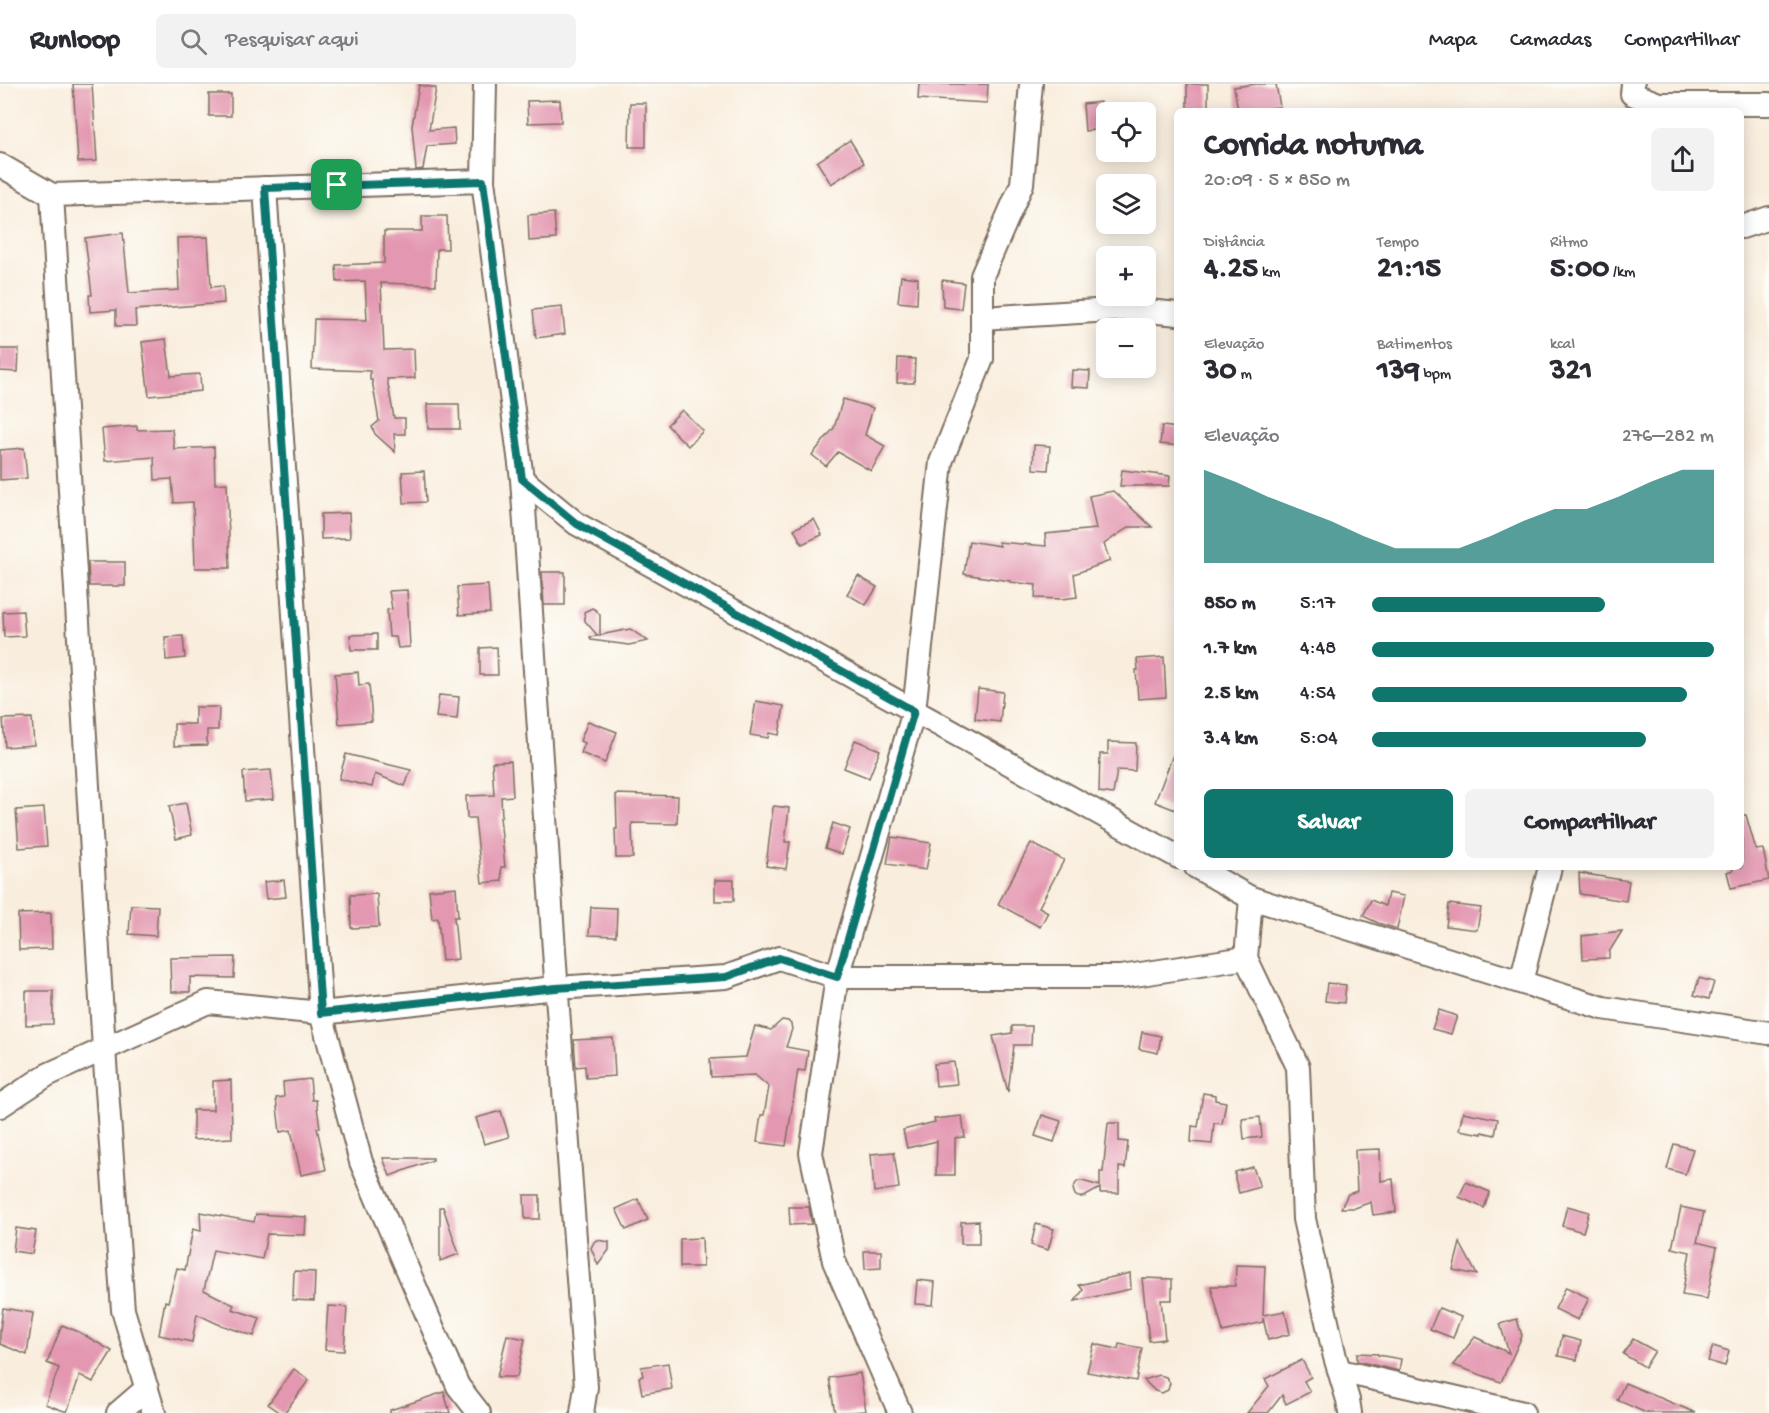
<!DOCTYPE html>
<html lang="pt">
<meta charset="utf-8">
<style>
body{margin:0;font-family:"Gochi Hand",sans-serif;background:#f2f2f3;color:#2b2b33;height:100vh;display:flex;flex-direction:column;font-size:22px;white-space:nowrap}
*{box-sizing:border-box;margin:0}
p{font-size:20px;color:#7c7c81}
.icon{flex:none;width:33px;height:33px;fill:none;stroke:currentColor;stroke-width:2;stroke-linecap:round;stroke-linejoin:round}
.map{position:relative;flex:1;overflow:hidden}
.panel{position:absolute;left:1174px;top:24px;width:570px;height:762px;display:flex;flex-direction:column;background:#fff;border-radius:9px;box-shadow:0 3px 15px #0003}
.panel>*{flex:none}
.fabs{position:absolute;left:1096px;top:18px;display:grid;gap:12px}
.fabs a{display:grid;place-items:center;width:60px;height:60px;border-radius:9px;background:#fff;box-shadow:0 3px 15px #0003;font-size:30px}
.pin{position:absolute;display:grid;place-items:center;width:51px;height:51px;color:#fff;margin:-26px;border-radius:12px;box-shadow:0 3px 9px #0006}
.round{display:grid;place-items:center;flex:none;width:63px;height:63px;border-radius:9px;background:#f2f2f3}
.headline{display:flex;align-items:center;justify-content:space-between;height:102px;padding:0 30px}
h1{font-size:33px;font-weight:800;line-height:45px}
.figures{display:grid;grid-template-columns:repeat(3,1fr);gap:9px;height:102px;padding:6px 30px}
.figures div{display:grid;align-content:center}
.figures b{font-size:30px;font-weight:800}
.figures small{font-size:16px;font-weight:400}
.figures p{font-size:16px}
.chart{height:168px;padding:12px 30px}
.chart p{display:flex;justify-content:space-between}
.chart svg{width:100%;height:108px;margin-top:6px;fill:#0f766e;opacity:.7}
.button{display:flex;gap:12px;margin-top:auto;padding:12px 30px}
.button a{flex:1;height:69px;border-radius:9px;background:#0f766e;color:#fff;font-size:24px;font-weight:800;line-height:69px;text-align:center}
.button a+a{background:#f2f2f3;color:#2b2b33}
ul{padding:0 30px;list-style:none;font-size:20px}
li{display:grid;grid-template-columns:96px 72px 1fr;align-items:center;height:45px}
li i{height:15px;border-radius:8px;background:#0f766e}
header{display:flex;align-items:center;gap:36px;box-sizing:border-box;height:84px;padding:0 30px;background:#fff;border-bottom:2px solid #e1e1e2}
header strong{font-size:28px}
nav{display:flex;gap:33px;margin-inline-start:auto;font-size:21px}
.search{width:420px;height:54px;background:#f2f2f3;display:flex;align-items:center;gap:15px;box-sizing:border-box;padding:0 21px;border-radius:9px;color:#7c7c81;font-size:22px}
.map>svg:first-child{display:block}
.building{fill:#e397b0}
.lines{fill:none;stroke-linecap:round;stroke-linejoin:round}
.minor-casing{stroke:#7e6f61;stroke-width:26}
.minor{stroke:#fff;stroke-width:22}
.route-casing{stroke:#fff;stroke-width:12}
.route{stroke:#0f766e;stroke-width:8}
</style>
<header>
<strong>Runloop</strong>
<div class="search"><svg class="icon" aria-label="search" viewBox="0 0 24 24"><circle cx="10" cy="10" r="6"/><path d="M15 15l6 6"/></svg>Pesquisar aqui</div>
<nav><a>Mapa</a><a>Camadas</a><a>Compartilhar</a></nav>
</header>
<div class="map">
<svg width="1769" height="1329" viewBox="0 0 1769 1329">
<rect width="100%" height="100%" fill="#fdfcf7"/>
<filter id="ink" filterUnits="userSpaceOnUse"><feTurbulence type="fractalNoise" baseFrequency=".0167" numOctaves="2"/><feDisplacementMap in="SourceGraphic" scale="12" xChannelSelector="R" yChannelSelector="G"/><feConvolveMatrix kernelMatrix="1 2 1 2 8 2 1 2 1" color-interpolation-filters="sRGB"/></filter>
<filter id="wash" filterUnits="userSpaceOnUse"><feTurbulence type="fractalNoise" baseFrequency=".008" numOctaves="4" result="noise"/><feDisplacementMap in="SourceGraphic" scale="24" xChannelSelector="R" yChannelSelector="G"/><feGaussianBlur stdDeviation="1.35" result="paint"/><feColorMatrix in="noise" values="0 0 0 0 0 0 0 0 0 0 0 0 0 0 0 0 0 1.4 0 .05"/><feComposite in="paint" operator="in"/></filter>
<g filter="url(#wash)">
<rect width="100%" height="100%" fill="#f9eede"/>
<g id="blocks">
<g class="building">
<path d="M73,0H92L97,77L78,78Z"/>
<path d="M919,0H988L987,19L918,15Z"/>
<rect x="1187" y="0" width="21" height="27"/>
<path d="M1256,0H1276L1280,23L1251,27H1238L1234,3Z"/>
<path d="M419,1L436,4L429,46L454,44L455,60L427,62L423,85L416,86L412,42Z"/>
<rect x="209" y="10" width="22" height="22"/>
<path d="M560,16L561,38L528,39L527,17Z"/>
<path d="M1100,18L1102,45L1085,47L1083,20Z"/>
<path d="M630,19H646V63H629Z"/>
<path d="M850,56L864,79L831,100L817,78Z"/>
<path d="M554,129L556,155L529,157L528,131Z"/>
<path d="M422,132H447L448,165H437L436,201L381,199L384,266L414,265L415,294L387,295L394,334H405V350H394L395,368L375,350L372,343L379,337L372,296H370V287L312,285L314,235L367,236L365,197L337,198L336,181L384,179V147H422Z"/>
<path d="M123,149L129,209L179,206L177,154L208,153L211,203L223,202L224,219L135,226L136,242H116V226L90,228L89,211H92L85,154Z"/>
<path d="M901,192L918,194L917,220L898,218Z"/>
<path d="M942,196L964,199L961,225L943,223Z"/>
<path d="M562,223L565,250L536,254L533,226Z"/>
<path d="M166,255L171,292L200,290L201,307L149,312L142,258Z"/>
<path d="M0,265H19L18,288L0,287Z"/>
<path d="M898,274L915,275L914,299H897Z"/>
<path d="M1072,286L1090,287L1089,304L1071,303Z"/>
<path d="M843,315L873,324L865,351L885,362L871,387L838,368L826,382L812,371L834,344Z"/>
<path d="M427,320H459L460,345H428Z"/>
<path d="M682,326L703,347L688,362L667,341Z"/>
<path d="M137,342V346L172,345L174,365L214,363L215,400L227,399L230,484H195L193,418L174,419L172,395L155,396L154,373L105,377L102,345Z"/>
<path d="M1162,342L1178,344V362L1160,360Z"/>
<path d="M1034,361L1050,362L1048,386L1033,385Z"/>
<path d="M24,364L27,394L0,396V366Z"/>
<path d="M1122,386L1170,392L1169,402H1120Z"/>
<path d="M424,387L426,418L404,419L402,388Z"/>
<path d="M1113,407L1152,443H1129L1104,460L1110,477L1074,490L1077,513L1062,515L1035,514L1036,501L1010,498V497L964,490L969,457L1000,462L998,458L1046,462L1045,450L1096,445L1089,412Z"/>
<path d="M349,429L350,454L321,455V430Z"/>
<path d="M814,435L822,451L802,460L794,445Z"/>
<path d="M88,478H125V502H89Z"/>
<path d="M542,488H565V521H544Z"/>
<path d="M858,492L877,503L866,521L847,510Z"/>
<path d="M488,501L490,529L459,531L457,503Z"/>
<path d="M407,506L410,563L398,564L396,553H389L387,526L392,525L389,507Z"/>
<path d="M592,524L596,526L600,531V551L630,545L648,557L629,561L591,556L590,553L598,552L585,537L584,528Z"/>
<path d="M23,527L25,552L4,553L3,528Z"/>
<path d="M377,550V566H351L350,551Z"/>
<path d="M183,552L185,574L166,576L165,553Z"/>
<path d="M497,563L498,591H480V564Z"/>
<path d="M1164,573L1166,613L1138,615L1136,586H1138L1137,575Z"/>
<path d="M358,588L359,601L369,600L372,637L339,640L335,590Z"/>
<path d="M978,605L1003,608L1000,638L975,635Z"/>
<path d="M439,611L459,613L457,635L436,633Z"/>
<path d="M756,617L784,622L779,651L769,649L768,654L750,651Z"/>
<path d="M195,623H219L218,646H207V661L174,662V640H195Z"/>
<path d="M32,634L34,661L5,663L3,635Z"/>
<path d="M588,637L617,648L605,679L581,669L585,659L580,657Z"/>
<path d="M855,656L880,666L869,694L844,684Z"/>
<path d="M1108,658L1136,659L1135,687L1117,686L1113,710L1099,708L1100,670H1108Z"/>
<path d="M1176,663H1178V727L1155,718Z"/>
<path d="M346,670L378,678L411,686L405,702L375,690L372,703L339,695Z"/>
<path d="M511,677L513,712L501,713L502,733H500L505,783H501L502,797L482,799L475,734H467L466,712L494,711L492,678Z"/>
<path d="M271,686L274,715L245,717L243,688Z"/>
<path d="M616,710L678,712L677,740L632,739L633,774H616L615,745H617Z"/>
<path d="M186,719L192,751L176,755L169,722Z"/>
<path d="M774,722L789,724L785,758H790L786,785L766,782L773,724Z"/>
<path d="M44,724L47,762L19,764L16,726Z"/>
<path d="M1742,731H1746L1756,766L1763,765L1769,796L1731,804L1727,788L1733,786V783H1742Z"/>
<path d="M833,739L850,745L842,770L825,764Z"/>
<path d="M892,753L931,759L926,786L887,780Z"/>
<path d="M1031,759L1064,776L1039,823L1048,828L1040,843L998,820Z"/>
<path d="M1579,789L1629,797L1626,817L1580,810Z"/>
<path d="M284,796L286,813L266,815L264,798Z"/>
<rect x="715" y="796" width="19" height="21"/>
<path d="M456,803L458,833H454L458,875L442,877L438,834L432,835L429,806Z"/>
<path d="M1388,809L1404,812L1397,845L1378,839L1363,832L1371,816L1385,822Z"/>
<path d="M377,810L379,843L351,844L350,811Z"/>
<path d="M1449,820L1481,824L1477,846L1446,842Z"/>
<path d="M131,821L158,822L156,852L129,850Z"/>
<path d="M591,823L617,824L616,852L589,851Z"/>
<path d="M51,829L52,865L19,866L18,830Z"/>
<path d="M1622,847L1609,868V874L1583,875L1582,852Z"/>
<path d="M235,873L234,894L190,893V908H171L170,874Z"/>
<path d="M1699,894L1714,898L1709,915L1694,911Z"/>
<path d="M1327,899L1346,901L1344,919L1325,917Z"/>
<path d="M26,907H53V940L26,941Z"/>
<path d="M1439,926L1457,932L1451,950L1432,945Z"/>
<path d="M782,936L788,937L791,940L792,945L786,963L808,967L805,987L798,986L786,1062L757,1058L761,1031H764L769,1003L755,991L711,993L710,975L746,973L755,942L771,946Z"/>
<path d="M1012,942H1032L1031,961H1014L1008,1008L993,952L1012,949Z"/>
<path d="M1142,948L1161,952L1158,969L1139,965Z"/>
<path d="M613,954L615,992L586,994L585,982L576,983L574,956Z"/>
<path d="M954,978L957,1000L936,1002L934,980Z"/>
<path d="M310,995L312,1016H316L320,1044H317L326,1086L301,1091L291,1046L280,1048L276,1014L284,1013L283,998Z"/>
<path d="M231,996L232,1054L193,1056V1026H213V997Z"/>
<path d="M1203,1009L1215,1011V1016L1226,1018L1222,1040L1214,1039L1212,1060L1191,1058L1192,1042L1198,1043Z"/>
<path d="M501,1027L509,1053L484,1060L476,1034Z"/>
<path d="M1463,1028L1498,1035L1495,1051L1482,1048V1050L1459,1046Z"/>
<path d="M1042,1031L1061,1037L1054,1058L1035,1052Z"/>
<path d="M962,1032L965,1053L955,1054V1091H936L937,1057L907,1064L903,1046L935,1038L934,1035Z"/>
<path d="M1260,1033L1262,1053L1244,1055L1242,1035Z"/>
<path d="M1108,1039H1119V1057L1128,1058L1125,1084L1119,1083V1109H1100V1104L1084,1113H1078L1075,1111L1073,1105L1076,1099L1079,1097H1082L1100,1102V1088H1103Z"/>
<path d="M1674,1060L1693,1065L1685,1090L1667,1085Z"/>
<path d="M1380,1065L1381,1097L1393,1095L1396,1128L1373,1131L1371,1118L1355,1124H1341L1348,1110L1357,1107L1355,1066Z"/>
<path d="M894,1068L899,1104L874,1108L871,1070Z"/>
<path d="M383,1074H433V1076L390,1092Z"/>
<path d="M1253,1083L1260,1103L1239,1109L1235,1095V1088Z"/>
<path d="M1466,1098L1490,1108L1484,1124L1459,1113Z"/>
<path d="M524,1111H540V1135H525Z"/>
<path d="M638,1115L648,1136L626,1146L616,1125Z"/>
<path d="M1567,1122L1589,1128L1583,1148L1562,1142Z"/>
<path d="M440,1123H443L459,1170L440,1177Z"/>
<path d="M789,1123H809L812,1140L790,1141Z"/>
<path d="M1681,1123L1704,1128L1697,1158L1717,1163L1707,1215L1682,1211L1690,1168L1672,1164Z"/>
<path d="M200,1128L254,1138L256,1130L306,1133L305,1151L267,1150L262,1175L213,1166L204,1206L234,1221L232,1225L260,1234L254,1252L218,1240L197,1230L192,1258L159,1251L165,1217L168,1218L177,1184L185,1186L193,1145L201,1147Z"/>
<path d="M979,1137V1160H961V1138Z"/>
<path d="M1036,1140L1054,1145L1048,1166L1031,1161Z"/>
<path d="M16,1144L36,1147L32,1170L13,1167Z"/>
<path d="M702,1154L703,1183H680V1155Z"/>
<path d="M597,1156L609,1158V1166L598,1181L591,1164L594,1158Z"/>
<path d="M1460,1159L1477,1191L1453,1186Z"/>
<path d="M864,1167H881V1184L865,1185Z"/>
<path d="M1236,1181L1265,1182L1263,1231L1285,1227L1290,1250L1268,1256L1263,1234V1238L1223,1248L1211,1202H1235Z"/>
<path d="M294,1187L315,1188L314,1217L293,1216Z"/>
<path d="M1130,1189L1131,1205L1075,1217L1083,1206L1079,1201Z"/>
<path d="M1142,1194L1172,1195V1216H1161L1165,1255L1149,1257Z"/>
<path d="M917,1196L935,1198L933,1221L915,1220Z"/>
<path d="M1566,1203L1589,1214L1578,1236L1555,1225Z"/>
<path d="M328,1222L347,1223L344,1267L325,1266Z"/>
<path d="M3,1224L33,1229L27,1271L0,1260V1246Z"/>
<path d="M1439,1224L1461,1233L1453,1254L1430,1245Z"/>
<path d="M1517,1235L1522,1252L1501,1298L1453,1281L1475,1253L1509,1269L1500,1240Z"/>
<path d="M62,1241L79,1248L112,1267L93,1298L80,1291L67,1328L45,1320L59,1284L47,1279Z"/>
<path d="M507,1251L525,1255L517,1293H497Z"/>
<path d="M1562,1252L1581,1257L1577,1276L1558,1272Z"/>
<path d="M1633,1255L1655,1267L1645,1283L1623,1270Z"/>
<path d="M1094,1260L1118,1265L1119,1260L1142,1264L1136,1297L1087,1288Z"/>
<path d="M1713,1262L1729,1267L1725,1282L1708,1277Z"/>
<path d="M1357,1269L1378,1270V1271L1401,1275L1399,1287L1357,1277Z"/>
<path d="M1302,1276L1311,1293L1304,1297L1310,1308L1286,1320L1282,1311L1268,1329H1247L1269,1302L1265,1295Z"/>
<path d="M668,1279L672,1305L642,1310L639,1293L643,1292L641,1283Z"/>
<path d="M294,1285L309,1296L284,1329H281L268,1320Z"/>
<path d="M860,1289L866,1327L835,1329L829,1294Z"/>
<path d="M1159,1291L1166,1293L1170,1299L1168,1306L1162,1309L1155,1307L1144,1296Z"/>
<path d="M1625,1299L1696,1329H1646L1617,1316Z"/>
<path d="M444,1308L450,1329H390V1326Z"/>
</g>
</g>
</g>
<g filter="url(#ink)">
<use href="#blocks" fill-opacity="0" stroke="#7e6f61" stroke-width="1.5"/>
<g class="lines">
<g class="minor-casing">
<g id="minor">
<path d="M1633,0L1632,10L1659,20H1769"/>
<path d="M0,81L52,111L483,97L522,395L577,440L1178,773"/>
<path d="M483,97L485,0"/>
<path d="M265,104L321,929L361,1078L458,1302L479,1329"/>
<path d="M52,111L104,965L123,1226L154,1329"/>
<path d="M1742,143L1769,134"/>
<path d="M982,234L1128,225L1178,230"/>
<path d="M522,395L558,925L586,1303L582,1329"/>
<path d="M1196,783L1251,814L1603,924L1769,949"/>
<path d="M1251,814L1246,874L1298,983L1304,1135L1335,1273L1348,1316L1350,1329"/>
<path d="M1521,898L1550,783"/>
<path d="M0,1022L47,991L208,918L321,929L556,904L726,893L779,874L837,893H1121L1246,874"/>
<path d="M1340,1287L1523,1329"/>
<path d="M118,1329L147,1304"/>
<path d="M900,1329L834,1177L811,1069L837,893L914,627L941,378L982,275V192L1022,100L1031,0"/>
</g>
</g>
<use href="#minor" class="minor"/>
</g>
</g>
<g class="lines" filter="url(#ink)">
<g class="route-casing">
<path id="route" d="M483,97L522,395L577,440L914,627L837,893L779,874L726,893L556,904L321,929L265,104Z"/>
</g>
<use href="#route" class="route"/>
</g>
</svg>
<div class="fabs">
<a><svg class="icon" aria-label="locate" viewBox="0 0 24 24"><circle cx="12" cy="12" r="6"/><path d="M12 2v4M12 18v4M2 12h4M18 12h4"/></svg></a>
<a><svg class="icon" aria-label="layers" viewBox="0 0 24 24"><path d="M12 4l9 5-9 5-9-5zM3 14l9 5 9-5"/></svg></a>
<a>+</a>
<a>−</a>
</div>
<div class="pin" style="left:337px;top:101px;background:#1e9e55"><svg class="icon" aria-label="arrive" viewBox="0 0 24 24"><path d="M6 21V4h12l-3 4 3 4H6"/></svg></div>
<section class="panel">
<div class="headline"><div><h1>Corrida noturna</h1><p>20:09 · 5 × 850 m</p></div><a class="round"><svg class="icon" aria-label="share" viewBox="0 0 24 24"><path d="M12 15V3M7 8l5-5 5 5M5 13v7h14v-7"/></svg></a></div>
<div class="figures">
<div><p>Distância</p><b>4.25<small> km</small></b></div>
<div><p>Tempo</p><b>21:15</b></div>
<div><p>Ritmo</p><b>5:00<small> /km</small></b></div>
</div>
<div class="figures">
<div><p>Elevação</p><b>30<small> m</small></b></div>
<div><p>Batimentos</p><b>139<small> bpm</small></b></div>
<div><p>kcal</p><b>321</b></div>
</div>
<div class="chart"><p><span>Elevação</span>276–282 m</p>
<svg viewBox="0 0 160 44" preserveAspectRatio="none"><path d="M0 44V6L10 11L20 17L30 22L40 27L50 33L60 38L70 38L80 38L90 33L100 27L110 22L120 22L130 17L140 11L150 6L160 6V44z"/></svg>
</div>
<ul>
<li><b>850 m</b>5:17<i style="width:68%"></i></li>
<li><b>1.7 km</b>4:48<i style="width:100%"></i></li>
<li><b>2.5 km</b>4:54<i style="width:92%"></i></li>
<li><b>3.4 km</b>5:04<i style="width:80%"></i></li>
</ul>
<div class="button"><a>Salvar</a><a>Compartilhar</a></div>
</section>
</div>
